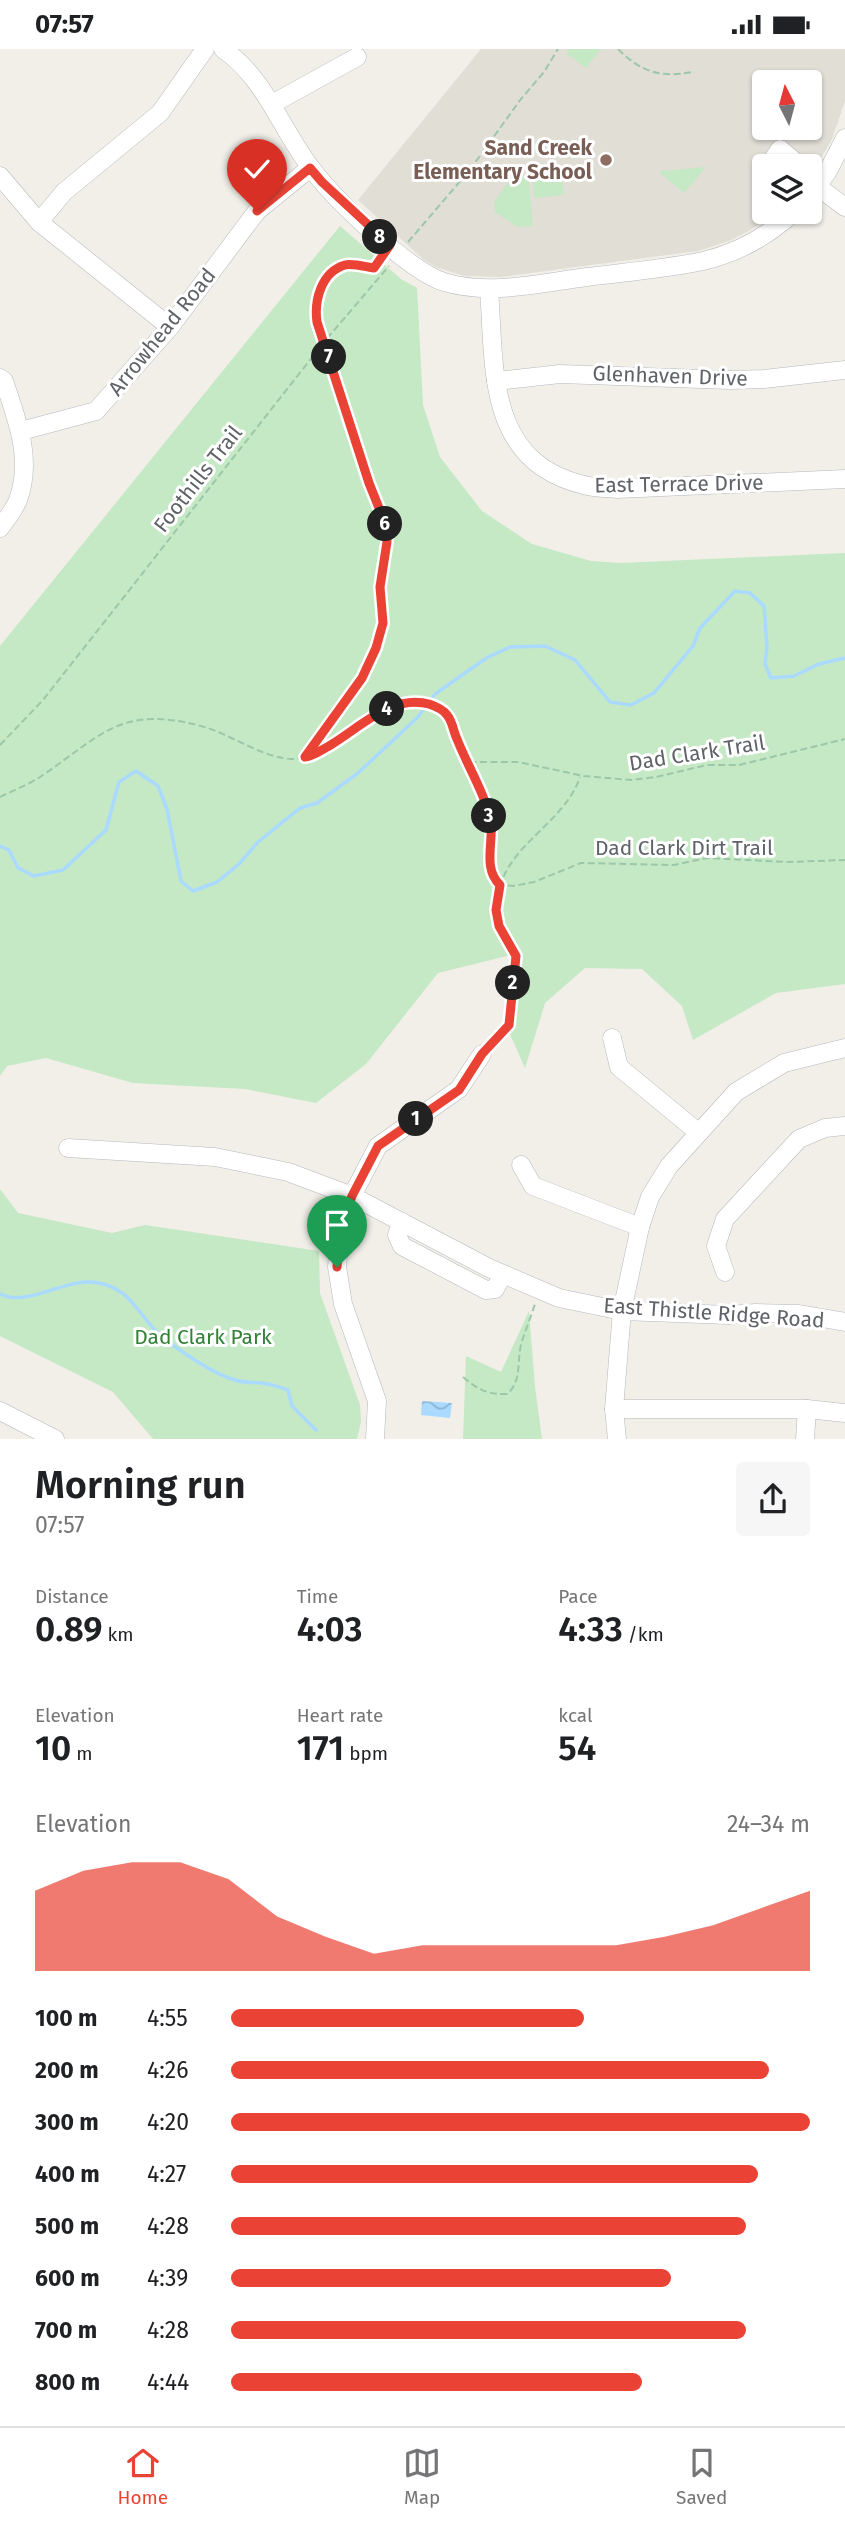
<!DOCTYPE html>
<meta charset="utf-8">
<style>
body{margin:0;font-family:"Fira Sans",sans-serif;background:#f6f6f6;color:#202124;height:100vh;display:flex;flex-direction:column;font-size:26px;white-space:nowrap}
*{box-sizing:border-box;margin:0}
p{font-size:23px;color:#757577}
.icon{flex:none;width:38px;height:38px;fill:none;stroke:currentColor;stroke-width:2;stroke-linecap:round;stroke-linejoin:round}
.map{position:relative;height:1390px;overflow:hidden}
.drawer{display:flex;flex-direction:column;background:#fff;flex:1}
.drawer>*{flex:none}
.needle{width:46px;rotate:354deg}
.controls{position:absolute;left:752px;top:21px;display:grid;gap:14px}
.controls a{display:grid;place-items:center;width:70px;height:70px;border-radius:7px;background:#fff;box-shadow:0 2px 5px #0004;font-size:35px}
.pin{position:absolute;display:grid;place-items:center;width:60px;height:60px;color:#fff;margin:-72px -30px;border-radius:50% 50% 50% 0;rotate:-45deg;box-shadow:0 0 7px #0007}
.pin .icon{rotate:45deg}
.km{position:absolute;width:35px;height:35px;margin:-18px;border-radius:50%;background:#222;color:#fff;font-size:19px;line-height:35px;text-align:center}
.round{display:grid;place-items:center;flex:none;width:74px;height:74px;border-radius:7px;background:#f6f6f6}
.head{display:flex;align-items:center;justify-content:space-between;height:119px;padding:0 35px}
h1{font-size:38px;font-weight:600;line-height:52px}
.stats{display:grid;grid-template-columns:repeat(3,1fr);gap:10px;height:119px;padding:7px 35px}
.stats div{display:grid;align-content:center}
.stats b{font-size:35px;font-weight:600}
.stats small{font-size:19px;font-weight:400}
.stats p{font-size:19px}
.chart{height:196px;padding:14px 35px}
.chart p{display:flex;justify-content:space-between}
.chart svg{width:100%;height:126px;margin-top:7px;fill:#ea4335;opacity:.7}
ul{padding:0 35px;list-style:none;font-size:23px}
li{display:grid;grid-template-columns:112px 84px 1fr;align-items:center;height:52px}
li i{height:18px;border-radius:9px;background:#ea4335}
.status{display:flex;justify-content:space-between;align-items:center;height:49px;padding:0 35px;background:#fff;direction:ltr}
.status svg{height:19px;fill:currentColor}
.menu{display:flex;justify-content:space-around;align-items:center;height:98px;border-top:2px solid #e0e0e0;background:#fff;font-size:19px;color:#757577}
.menu a{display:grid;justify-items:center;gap:4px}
.menu .selected{color:#ea4335}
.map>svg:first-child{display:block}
.education{fill:#e1ded6;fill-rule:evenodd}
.green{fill:#c5e8c5}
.water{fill:url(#water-waves)}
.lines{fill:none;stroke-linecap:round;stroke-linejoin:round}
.stream{stroke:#aadaff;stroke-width:3.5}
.minor-casing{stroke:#b5b8bc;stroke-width:19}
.path{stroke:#9cc7a9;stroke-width:2;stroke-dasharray:7 3.5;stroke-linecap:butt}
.minor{stroke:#fff;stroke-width:18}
.route-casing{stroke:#fff;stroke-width:14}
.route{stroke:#ea4335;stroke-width:9}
.education-dot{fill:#8d6e63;stroke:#fff;stroke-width:2.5}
.labels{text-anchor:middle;stroke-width:6;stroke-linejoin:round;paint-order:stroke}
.education-label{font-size:21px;font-weight:bold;fill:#785e54;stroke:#fff;text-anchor:end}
.street-label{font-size:21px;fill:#5f6368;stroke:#fff}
.park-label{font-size:21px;fill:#348238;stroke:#fff}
</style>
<div class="status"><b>07:57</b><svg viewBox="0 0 49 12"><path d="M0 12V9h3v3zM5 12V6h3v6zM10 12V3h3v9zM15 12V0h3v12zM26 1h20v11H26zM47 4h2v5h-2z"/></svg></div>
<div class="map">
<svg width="845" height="1390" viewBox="0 0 845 1390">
<defs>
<pattern id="water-waves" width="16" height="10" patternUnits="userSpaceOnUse" patternTransform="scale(1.75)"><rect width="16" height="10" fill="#aadaff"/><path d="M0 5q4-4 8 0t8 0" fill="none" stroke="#8eb4d2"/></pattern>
</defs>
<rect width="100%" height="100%" fill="#f1efe8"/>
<path class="education" d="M481,0H845V52L832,90L810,128V117H765V163H778L747,183L729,192L698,202L501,228L464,227L436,218L424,211L358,151ZM765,33H810V79H765Z"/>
<g class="green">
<path d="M570,0H601L586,19L566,4Z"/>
<path d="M706,118L684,144L660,124L661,122Z"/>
<path d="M528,126L533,177L517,178L495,163L494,153L512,128Z"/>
<path d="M562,126L564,146L534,149L532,129Z"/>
<path d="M340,177L401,230L417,239L423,356L440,408L482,462L532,495L591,512L621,514L845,504V935L776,944L693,991L682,957L642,920L585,919L545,954L525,1019L506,976L513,908L507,907L438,924L366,1015L316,1054L245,1040L133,1034L46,1009L7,1017L0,1027V597Z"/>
<path d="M0,1140L18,1164L112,1184L145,1176L319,1202L320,1244L360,1356L361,1373L357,1390H153L113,1343L0,1287Z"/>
<path d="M529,1262L535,1338L542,1390H463L466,1307L501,1323Z"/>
</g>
<path class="water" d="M422,1352L452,1354L450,1369L421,1366Z"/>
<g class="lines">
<g class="stream">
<path d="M0,797L9,801L18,819L34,827L63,821L106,781L119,733L136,722L158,737L167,760L181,832L193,842L217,833L239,815L258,793L300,759L317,754L358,724L418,668L435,645L488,608L510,598L545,597L575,611L610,653L631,656L654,644L693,597L700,579L735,542L750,544L764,557L767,598L765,615L771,629L794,627L819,615L845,609"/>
<path d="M0,1245C30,1259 66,1227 99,1234C133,1241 138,1267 162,1288C180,1302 213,1325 235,1331C243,1334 253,1333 262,1334C271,1335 279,1338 288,1341L292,1357L316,1381"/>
</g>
<g class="minor-casing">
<g id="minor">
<path d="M223,0C265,29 281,80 311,119C334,150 409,222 444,233C490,247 540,234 587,228C626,223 665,220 703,212C737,204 769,186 794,163"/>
<path d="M272,55L357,8"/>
<path d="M777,117L771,113L780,100L800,117"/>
<path d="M0,127L39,173L170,278"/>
<path d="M811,129L818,138L845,158"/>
<path d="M810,147L828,122L845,89"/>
<path d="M39,173L64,143L160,64L205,0"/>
<path d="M489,240C495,320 486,413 584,436C595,439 606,439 617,440L845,430"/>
<path d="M0,329L4,332C17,371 33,410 18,451C14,461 6,471 0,479"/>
<path d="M496,332L560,325L730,331L764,330L845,321"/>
<path d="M21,382L96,362L170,278L257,162L310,119"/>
<path d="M612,989L619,1018L699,1084"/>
<path d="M68,1099L215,1108L288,1123L352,1147L489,1219L559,1249L622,1262L729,1266L756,1264L799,1265L845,1273"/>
<path d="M521,1116L533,1137L640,1178"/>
<path d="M402,1173L397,1186L402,1197L486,1241L495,1240L503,1225"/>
<path d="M725,1223L716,1197L725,1170L799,1090L825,1079L845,1077"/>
<path d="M614,1360H807L845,1364"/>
<path d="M0,1362L55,1390"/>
<path d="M375,1390L377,1352L343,1255L337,1218L340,1181L352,1147L378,1097L459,1040L482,1005"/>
<path d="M617,1390L614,1360L622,1262L640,1178L650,1148L669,1117L736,1043L784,1014L845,999"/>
<path d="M805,1390L807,1360"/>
</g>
</g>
<g class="path">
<path d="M618,0C641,23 660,29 692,23"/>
<path d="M408,193L469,122L521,50L544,23L558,0"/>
<path d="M0,696L43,651L324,293C320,282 316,271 315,260C315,243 329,221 346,216C354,214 366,218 374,219L379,210"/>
<path d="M463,705L491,774V818L494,830L501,836L514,837L534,833L581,814L674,816L707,809L788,813L845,811"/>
<path d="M306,707L362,629L376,599L383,574L380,538L387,493L385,474L369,434L324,293L389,217"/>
<path d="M0,748C14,741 30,735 43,726C103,685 121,656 201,677C231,685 260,708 291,710C341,712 394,622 444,662C453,669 453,681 457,691C460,700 465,706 472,713H518L584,727L631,731L656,728L707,716H739L845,690"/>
<path d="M492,994C498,988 507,981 509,974C512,964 517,913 515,904C513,897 508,892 504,886C496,874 496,859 498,845C508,794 564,775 580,728"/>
<path d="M463,1328C477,1340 488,1346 507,1345C523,1332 516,1310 522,1292C526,1280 531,1267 535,1255"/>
</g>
<use href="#minor" class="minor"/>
</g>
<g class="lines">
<g class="route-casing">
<path id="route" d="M257,162L310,119L322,133L390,196L374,219C366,218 353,214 345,216C321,223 314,252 317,273L369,434L385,474L387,493L380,538L383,574L376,599L362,629L305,708C314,707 321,701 329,697C360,679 391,645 429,655C435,657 443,660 447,666C453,673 453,682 457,690C467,716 487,748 491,775C493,795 483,820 500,836L496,861L499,877L516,907L509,976L482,1005L459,1041L378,1097L352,1147L340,1181L337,1218"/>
</g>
<use href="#route" class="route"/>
</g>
<circle class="education-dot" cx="606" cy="111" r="7"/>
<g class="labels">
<g class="education-label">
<text x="592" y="106">Sand Creek<tspan x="592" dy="24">Elementary School</tspan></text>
</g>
<g class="street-label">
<text transform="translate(162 283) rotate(-51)" y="7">Arrowhead Road</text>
<text transform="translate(670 327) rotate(2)" y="7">Glenhaven Drive</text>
<text transform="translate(198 430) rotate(-52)" y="7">Foothills Trail</text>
<text transform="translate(679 435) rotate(-1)" y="7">East Terrace Drive</text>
<text transform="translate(697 704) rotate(-9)" y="7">Dad Clark Trail</text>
<text x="684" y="806">Dad Clark Dirt Trail</text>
<text transform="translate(714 1264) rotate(4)" y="7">East Thistle Ridge Road</text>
</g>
<g class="park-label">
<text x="203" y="1295">Dad Clark Park</text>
</g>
</g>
</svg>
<div class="controls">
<a><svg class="needle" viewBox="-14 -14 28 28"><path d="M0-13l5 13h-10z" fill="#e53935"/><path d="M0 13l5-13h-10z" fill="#757577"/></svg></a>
<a><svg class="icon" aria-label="layers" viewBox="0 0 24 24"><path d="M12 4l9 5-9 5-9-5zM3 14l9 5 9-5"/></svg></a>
</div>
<div class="pin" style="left:337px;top:1218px;background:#1e9e55"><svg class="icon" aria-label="arrive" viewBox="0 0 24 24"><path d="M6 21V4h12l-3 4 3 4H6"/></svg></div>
<div class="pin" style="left:257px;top:162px;background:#d93025"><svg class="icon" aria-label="check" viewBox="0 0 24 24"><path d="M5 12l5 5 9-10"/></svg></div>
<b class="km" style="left:416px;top:1070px">1</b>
<b class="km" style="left:513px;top:934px">2</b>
<b class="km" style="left:489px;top:767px">3</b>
<b class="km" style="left:387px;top:660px">4</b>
<b class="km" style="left:385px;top:475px">6</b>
<b class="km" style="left:329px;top:308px">7</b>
<b class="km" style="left:380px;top:188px">8</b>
</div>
<section class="drawer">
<div class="head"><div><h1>Morning run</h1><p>07:57</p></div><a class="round"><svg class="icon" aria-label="share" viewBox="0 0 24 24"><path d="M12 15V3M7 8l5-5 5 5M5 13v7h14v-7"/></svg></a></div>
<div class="stats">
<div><p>Distance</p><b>0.89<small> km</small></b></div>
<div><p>Time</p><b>4:03</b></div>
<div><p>Pace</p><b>4:33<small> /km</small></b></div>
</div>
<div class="stats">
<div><p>Elevation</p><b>10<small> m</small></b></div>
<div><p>Heart rate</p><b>171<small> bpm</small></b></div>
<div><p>kcal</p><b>54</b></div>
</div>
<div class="chart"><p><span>Elevation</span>24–34 m</p>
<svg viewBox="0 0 160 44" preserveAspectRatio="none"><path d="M0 44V16L10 9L20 6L30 6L40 12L50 25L60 32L70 38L80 35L90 35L100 35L110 35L120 35L130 32L140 28L150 22L160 16V44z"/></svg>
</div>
<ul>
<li><b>100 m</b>4:55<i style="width:61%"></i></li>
<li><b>200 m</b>4:26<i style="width:93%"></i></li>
<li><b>300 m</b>4:20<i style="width:100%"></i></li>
<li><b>400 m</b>4:27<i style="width:91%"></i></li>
<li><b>500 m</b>4:28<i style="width:89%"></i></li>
<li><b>600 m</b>4:39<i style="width:76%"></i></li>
<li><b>700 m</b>4:28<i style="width:89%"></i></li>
<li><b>800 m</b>4:44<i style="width:71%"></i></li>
</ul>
</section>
<nav class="menu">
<a class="selected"><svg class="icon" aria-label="home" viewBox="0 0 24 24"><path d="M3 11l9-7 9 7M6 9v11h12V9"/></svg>Home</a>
<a><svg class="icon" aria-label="map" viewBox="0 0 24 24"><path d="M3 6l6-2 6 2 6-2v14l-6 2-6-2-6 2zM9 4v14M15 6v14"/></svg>Map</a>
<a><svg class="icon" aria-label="saved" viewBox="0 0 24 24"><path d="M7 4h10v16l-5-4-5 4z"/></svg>Saved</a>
</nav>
